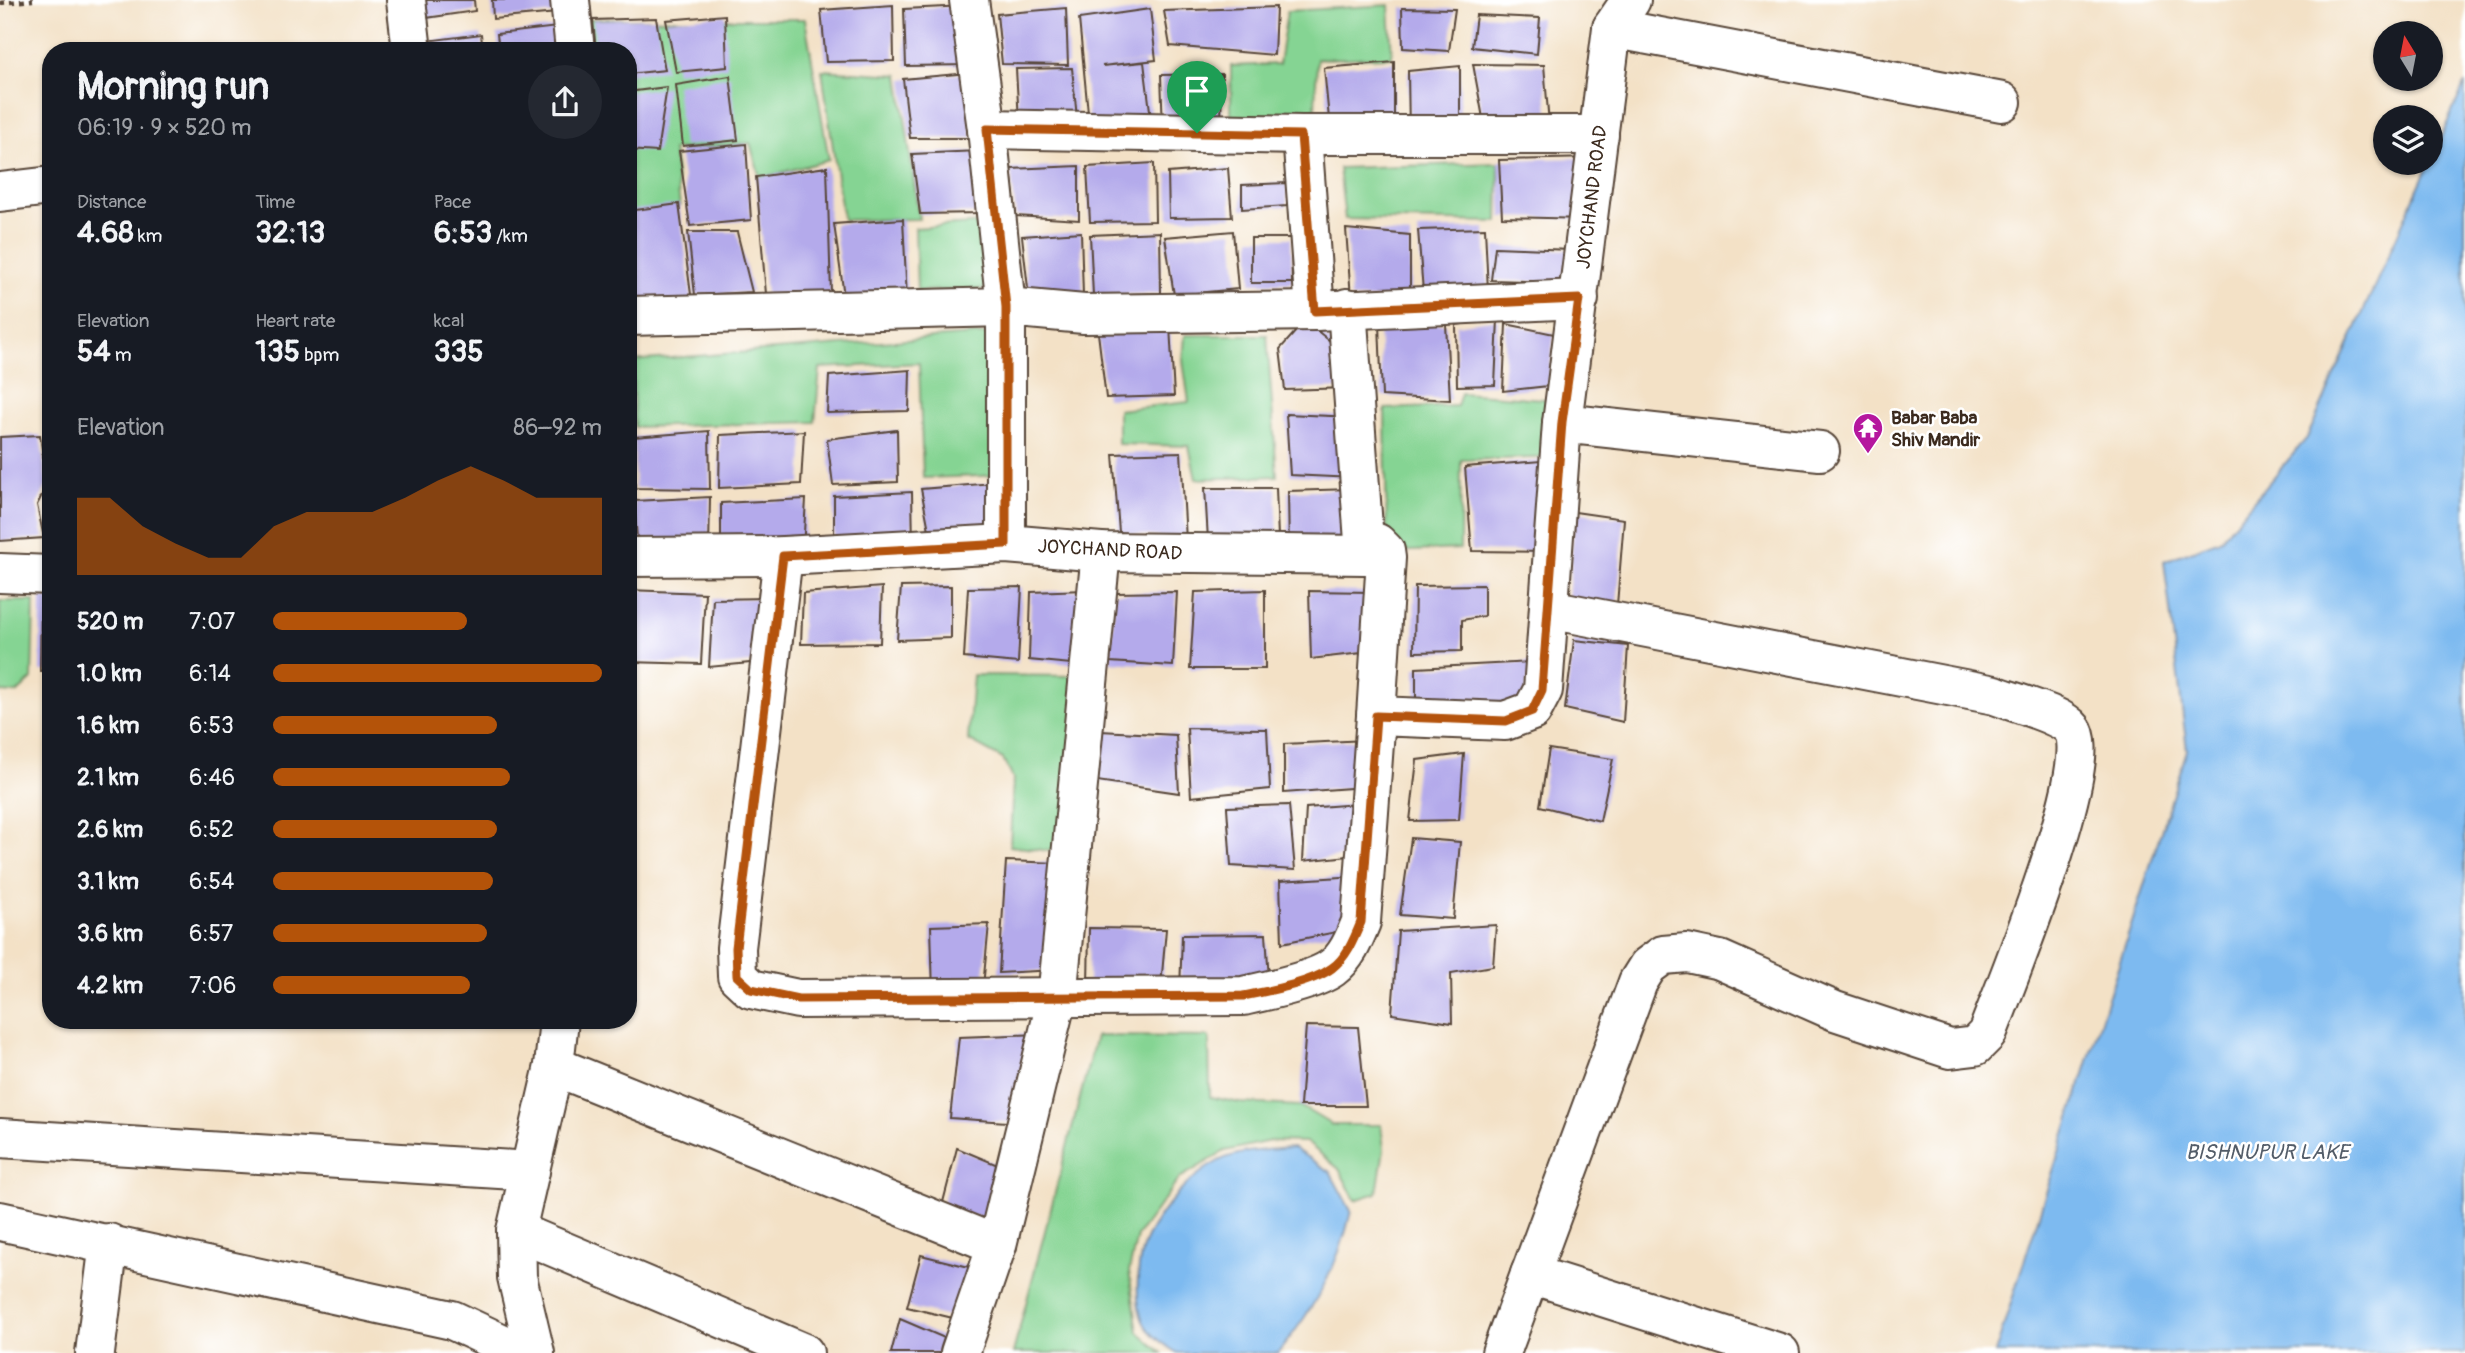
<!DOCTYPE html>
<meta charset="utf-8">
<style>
body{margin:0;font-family:Pangolin,sans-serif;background:#242831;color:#f1f3f6;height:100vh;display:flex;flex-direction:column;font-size:26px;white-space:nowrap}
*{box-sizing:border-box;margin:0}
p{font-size:23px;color:#9ea1a6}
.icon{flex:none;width:38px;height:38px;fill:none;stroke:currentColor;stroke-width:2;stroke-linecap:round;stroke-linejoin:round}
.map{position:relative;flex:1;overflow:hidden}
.panel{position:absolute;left:42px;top:42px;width:595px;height:987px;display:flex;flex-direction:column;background:#171b24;border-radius:28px;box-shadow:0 2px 5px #0004}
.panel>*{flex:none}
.needle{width:46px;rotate:350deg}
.buttons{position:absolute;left:2373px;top:21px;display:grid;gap:14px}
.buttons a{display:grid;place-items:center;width:70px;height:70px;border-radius:50%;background:#171b24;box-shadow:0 2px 5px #0004;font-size:35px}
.pin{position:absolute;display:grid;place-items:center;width:60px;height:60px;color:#fff;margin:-72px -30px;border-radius:50% 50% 50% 0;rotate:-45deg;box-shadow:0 0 7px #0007}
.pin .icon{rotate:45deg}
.round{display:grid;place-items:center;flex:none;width:74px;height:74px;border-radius:37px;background:#242831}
.summary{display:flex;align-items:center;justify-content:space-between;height:119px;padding:0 35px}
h1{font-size:38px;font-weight:800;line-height:52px}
.figures{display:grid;grid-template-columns:repeat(3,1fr);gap:10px;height:119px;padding:7px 35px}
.figures div{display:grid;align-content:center}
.figures b{font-size:30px;font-weight:800}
.figures small{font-size:19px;font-weight:400}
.figures p{font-size:19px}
.chart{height:196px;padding:14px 35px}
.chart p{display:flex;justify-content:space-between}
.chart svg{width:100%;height:126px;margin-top:7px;fill:#b45309;opacity:.7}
ul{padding:0 35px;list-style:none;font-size:23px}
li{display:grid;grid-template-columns:112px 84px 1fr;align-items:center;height:52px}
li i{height:18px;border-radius:9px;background:#b45309}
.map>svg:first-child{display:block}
.green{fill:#85d493;stroke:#607f58;stroke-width:2}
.water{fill:#7dbaf0;stroke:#5c7287;stroke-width:2}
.building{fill:#b4aaeb}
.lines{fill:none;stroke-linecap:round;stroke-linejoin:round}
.minor-casing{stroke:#574537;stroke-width:42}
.path{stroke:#574537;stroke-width:4.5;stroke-dasharray:5 5;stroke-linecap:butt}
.minor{stroke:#fff;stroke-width:38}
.route-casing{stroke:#fff;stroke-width:14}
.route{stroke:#b45309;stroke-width:9}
.labels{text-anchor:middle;stroke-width:5;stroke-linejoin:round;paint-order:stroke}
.street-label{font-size:19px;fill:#3b2a1e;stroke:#fff}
.poi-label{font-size:19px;font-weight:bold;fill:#3b2a1e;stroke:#fff;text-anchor:start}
.water-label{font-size:21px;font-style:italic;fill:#525c68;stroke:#fff}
</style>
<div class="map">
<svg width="2465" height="1353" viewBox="0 0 2465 1353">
<rect width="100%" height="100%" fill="#fff"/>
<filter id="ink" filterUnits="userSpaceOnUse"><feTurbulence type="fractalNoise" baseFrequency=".0143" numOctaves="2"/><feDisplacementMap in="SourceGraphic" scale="14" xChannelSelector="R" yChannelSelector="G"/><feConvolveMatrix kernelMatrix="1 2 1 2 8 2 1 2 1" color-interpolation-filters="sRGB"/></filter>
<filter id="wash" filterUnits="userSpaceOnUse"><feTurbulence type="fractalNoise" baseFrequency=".00686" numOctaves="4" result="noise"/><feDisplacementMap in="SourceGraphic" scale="28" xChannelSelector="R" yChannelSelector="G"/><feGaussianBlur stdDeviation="1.57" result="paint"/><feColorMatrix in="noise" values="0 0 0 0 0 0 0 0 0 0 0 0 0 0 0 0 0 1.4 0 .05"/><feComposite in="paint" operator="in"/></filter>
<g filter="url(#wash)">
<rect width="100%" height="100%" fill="#f3e1c6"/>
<g class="green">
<path d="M1389,5L1392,57L1317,59L1315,109L1296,123L1231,135V66L1279,64L1287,11Z"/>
<path d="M577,19H805L829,160L760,178L750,143L673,150L680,206L628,214V51H581Z"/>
<path d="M822,70L899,75L919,219L843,220Z"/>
<path d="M1499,163L1498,222L1345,219L1339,168Z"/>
<path d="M983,223L993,289L917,291L915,228Z"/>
<path d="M998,333L1010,475L923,478L919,363L820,368L815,422L634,427L632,361Z"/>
<path d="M1185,335H1267L1277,476L1196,479L1189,446L1118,444V410L1189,402L1183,361Z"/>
<path d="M1461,393L1571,401L1569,457L1461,460L1460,549L1387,552L1385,409L1457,406Z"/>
<path d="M0,601H34L32,679L17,693L0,692Z"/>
<path d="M973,675L1078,676L1066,853L1010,846L1013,778L1003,759L968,740Z"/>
<path d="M1096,1036L1209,1037L1210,1097L1240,1103L1300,1106L1332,1125H1381L1384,1149L1377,1193L1355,1200L1339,1169L1306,1142L1270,1141L1225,1151L1180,1178L1137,1236L1129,1271L1138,1332L1162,1353H1013Z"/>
</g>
<g class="water">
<path d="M2465,83V1353H1995L2187,750L2164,561L2220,540L2307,438Z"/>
<path d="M1293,1148L1330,1172L1351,1211C1339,1266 1314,1309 1278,1353H1178C1168,1348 1147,1332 1143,1321C1134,1301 1137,1257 1147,1237C1162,1209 1187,1179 1215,1163C1237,1150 1268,1150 1293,1148Z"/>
</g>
<g id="blocks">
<g class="building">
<path d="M424,0H474L475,11L426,18Z"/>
<path d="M492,0H556L557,13L493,19Z"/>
<path d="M893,5L894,61L826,62L821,10Z"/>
<path d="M966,6L968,65L906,66L904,9Z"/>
<path d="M1276,7L1274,55L1170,46L1164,11Z"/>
<path d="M1066,8L1068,65L1002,64L997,14Z"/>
<path d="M1402,8L1455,9L1449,51L1403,48Z"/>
<path d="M1150,9L1156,60L1102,66L1144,62L1151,119L1089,123L1079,19Z"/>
<path d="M725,15L727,67L676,72L666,20Z"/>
<path d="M1476,15L1540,18L1537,54L1472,47Z"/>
<path d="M656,18L665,70L628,74V51H596L593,20Z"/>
<path d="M557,27V51H499L497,34Z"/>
<path d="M481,34L483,51H427L426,41Z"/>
<path d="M1394,62V124L1330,129L1324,68Z"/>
<path d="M1473,64L1544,65L1549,124L1485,129Z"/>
<path d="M1460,66V129L1409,133L1408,71Z"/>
<path d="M1072,68L1077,118L1019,121L1016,69Z"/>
<path d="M968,73L972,138H910L903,79Z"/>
<path d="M1222,74L1221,129H1163L1161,75Z"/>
<path d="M730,76L738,140L683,146L676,85Z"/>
<path d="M667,87L657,152L628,150V92Z"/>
<path d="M746,144L751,220L690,226L679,151Z"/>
<path d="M978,151L981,213L920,214L912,154Z"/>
<path d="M1592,158L1586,219L1502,217L1499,160Z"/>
<path d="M1154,163L1155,221L1090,222L1087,167Z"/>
<path d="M1079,166V220L1016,216L1011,169Z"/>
<path d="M827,167L831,293L766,294L756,177Z"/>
<path d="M1228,168L1232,217L1169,218L1168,173Z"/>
<path d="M1287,183V206L1242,209V185Z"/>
<path d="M679,204L692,302L628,309V211Z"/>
<path d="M903,219L907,299L845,303L834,224Z"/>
<path d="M1485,228L1488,291H1423L1418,230Z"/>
<path d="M1346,229L1410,235V299L1351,298Z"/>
<path d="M1233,231L1238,289L1174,295L1165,237Z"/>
<path d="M688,232H737L752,292L695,295Z"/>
<path d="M1081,232L1083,295L1029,297L1022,236Z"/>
<path d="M1160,232L1161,293L1093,295L1090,235Z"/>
<path d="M1251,238H1291L1292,283H1251Z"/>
<path d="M1495,247L1570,250L1561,282L1491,280Z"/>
<path d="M1498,319L1495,385L1457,386L1456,325Z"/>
<path d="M1305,321L1336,346L1347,388L1285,390L1280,349Z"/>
<path d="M1379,324H1446L1450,400L1382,396Z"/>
<path d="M1506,324L1554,334L1548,386L1503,391Z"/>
<path d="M1097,325L1170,326L1174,396L1106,398Z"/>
<path d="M910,370L909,411L827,413L829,376Z"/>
<path d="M1286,414L1353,417L1354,478L1290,475Z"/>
<path d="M897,430L898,482L833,485L827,439Z"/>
<path d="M709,431L710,489L635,488L634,437Z"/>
<path d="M804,431L801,484L719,488L720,435Z"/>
<path d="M40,435L47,485L37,505L44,538L0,541V437Z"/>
<path d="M1181,452L1186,540L1119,532L1113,454Z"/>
<path d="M1541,461L1545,552L1472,551L1465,467Z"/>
<path d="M993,483V532L930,535L921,489Z"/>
<path d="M1205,488H1276L1278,537L1208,540Z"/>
<path d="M1351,489L1353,549L1289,551L1288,491Z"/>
<path d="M912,492L913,546L834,548V496Z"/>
<path d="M710,497L709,552H638L634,501Z"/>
<path d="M806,499L803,549L721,548V503Z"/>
<path d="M1575,512L1624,519L1617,605L1568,601Z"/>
<path d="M1484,585V616L1462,620V651L1414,652L1415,586Z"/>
<path d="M951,586V638L897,640L901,587Z"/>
<path d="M882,587L880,643L801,644L803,593Z"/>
<path d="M1022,587L1018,663L964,658L968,588Z"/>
<path d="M628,590L705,593L701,664L628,662Z"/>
<path d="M1084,590L1082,665L1029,660L1031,592Z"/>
<path d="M1265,590V669H1190L1195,592Z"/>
<path d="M1309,591L1371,592L1370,652L1311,659Z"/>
<path d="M1177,592L1173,666L1110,662L1115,593Z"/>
<path d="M41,598H51V671H40Z"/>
<path d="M767,598L760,662L709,667L713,599Z"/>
<path d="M1574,640L1628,646L1623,722L1565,709Z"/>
<path d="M1532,662L1521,709L1416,705V668Z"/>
<path d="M1187,728L1267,729L1270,789L1191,797Z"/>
<path d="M1100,731L1176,735L1179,793L1097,781Z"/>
<path d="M1366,740L1364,787L1284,793V744Z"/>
<path d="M1549,749L1613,759L1600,821L1540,806Z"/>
<path d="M1464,754L1459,820L1410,821L1417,760Z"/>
<path d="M1357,804L1358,855L1303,861L1306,808Z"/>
<path d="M1289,805L1295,870L1231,866L1227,807Z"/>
<path d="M1411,838L1460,842L1453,919L1400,915Z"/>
<path d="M1006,861L1057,863L1056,970L999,973Z"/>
<path d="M1357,876L1346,930L1282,943L1280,881Z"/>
<path d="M989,924L982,997L933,993L931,926Z"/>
<path d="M1496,925L1493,966L1451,973L1452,1023L1392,1014L1398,931Z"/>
<path d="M1089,928L1166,929L1161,986H1088Z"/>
<path d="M1266,934L1269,980L1180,990L1182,935Z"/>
<path d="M1306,1026L1358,1027L1366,1106H1300Z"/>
<path d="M1041,1034L1021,1123L950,1118L959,1037Z"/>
<path d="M957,1148L1005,1168L993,1220L941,1210Z"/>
<path d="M921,1255L977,1269L957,1319L907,1307Z"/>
<path d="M900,1319L954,1342L949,1353H891Z"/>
</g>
</g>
</g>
<g filter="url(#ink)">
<use href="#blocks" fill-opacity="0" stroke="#574537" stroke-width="2"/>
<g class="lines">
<g class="minor-casing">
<g id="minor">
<path d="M406,0L412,51"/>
<path d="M570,0L575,51"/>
<path d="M1612,28L2002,102"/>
<path d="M987,129L1302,135H1599"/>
<path d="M1302,135L1315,311"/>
<path d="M0,192L51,186"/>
<path d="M1347,308L1365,555"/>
<path d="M628,316L1006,307L987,129L969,0"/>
<path d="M1562,423L1820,451"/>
<path d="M1006,544V307L1084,314L1315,311L1579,299"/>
<path d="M783,556L736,948L737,976L751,989L798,999L1243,996C1266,991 1314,981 1332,968C1347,957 1354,939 1361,922L1376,716L1505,721L1532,711L1543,690L1562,423L1612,28L1631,0"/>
<path d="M628,557L783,556L1006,544L1101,552L1365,555L1377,543L1385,551L1386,558L1376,716"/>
<path d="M0,573L51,575"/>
<path d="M554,1066L997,1245"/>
<path d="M0,1138L530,1171"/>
<path d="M0,1221L452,1320L522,1353"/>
<path d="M516,1231L804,1353"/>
<path d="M1530,1274L1780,1353"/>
<path d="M95,1353L109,1243"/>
<path d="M535,1353L517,1277L516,1231L554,1066L559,1020"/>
<path d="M960,1353L997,1245L1057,998L1101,552"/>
<path d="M1501,1353L1638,982L1648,966L1663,955L1687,953L1720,960L1835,1011L1950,1049L1975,1046L1987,1034C2004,989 2098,761 2072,729C2061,714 2014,703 1995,695L1549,609"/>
</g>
</g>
<path class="path" d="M0,3L33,0"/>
<use href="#minor" class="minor"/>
</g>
</g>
<g class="lines" filter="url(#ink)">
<g class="route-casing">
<path id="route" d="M987,129L1301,135L1315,311L1579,299L1562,422L1542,690L1532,711L1506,721L1376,716L1361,922C1354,939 1347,957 1332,968C1312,983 1268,991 1243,996L798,999L751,989L737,976L736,948L783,556L1006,544V307Z"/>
</g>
<use href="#route" class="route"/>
</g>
<defs>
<g id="temple-pin" transform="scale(1.575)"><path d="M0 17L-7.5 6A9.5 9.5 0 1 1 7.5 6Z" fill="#b5179e" stroke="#fff"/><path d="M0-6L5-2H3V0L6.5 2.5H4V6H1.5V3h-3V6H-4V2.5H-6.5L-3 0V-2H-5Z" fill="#fff"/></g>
</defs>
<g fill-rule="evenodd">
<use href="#temple-pin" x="1868" y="428"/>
</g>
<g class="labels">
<g class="street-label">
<text transform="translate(1591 197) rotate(-83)" y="7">JOYCHAND ROAD</text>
<text transform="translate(1110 549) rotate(3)" y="7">JOYCHAND ROAD</text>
</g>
<g class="poi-label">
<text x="1891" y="424">Babar Baba<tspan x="1891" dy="22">Shiv Mandir</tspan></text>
</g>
<g class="water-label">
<text x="2267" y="1159">BISHNUPUR LAKE</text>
</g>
</g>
</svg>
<div class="buttons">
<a><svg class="needle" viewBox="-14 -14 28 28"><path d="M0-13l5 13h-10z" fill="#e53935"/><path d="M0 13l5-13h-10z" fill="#9ea1a6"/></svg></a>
<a><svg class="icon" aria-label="layers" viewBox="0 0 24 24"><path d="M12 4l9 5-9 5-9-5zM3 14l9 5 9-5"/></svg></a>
</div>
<div class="pin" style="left:1197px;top:133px;background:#1e9e55"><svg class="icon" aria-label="arrive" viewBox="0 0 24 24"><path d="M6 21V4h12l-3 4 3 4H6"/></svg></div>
<section class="panel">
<div class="summary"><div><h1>Morning run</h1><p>06:19 · 9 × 520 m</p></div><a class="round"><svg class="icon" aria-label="share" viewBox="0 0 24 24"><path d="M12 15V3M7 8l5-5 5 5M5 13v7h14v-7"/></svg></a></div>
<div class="figures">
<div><p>Distance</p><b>4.68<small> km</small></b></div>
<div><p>Time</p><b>32:13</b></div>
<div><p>Pace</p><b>6:53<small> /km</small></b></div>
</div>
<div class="figures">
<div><p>Elevation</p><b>54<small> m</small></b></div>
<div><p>Heart rate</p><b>135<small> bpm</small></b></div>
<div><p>kcal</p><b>335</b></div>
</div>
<div class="chart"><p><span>Elevation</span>86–92 m</p>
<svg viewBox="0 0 160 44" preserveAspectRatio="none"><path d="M0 44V17L10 17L20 27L30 33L40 38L50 38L60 27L70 22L80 22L90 22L100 17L110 11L120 6L130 11L140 17L150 17L160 17V44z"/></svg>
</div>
<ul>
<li><b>520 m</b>7:07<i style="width:59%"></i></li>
<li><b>1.0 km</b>6:14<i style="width:100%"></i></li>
<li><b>1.6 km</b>6:53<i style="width:68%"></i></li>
<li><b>2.1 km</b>6:46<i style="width:72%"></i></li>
<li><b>2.6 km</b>6:52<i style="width:68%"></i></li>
<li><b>3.1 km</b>6:54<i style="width:67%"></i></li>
<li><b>3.6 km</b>6:57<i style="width:65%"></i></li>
<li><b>4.2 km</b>7:06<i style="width:60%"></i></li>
</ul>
</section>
</div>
